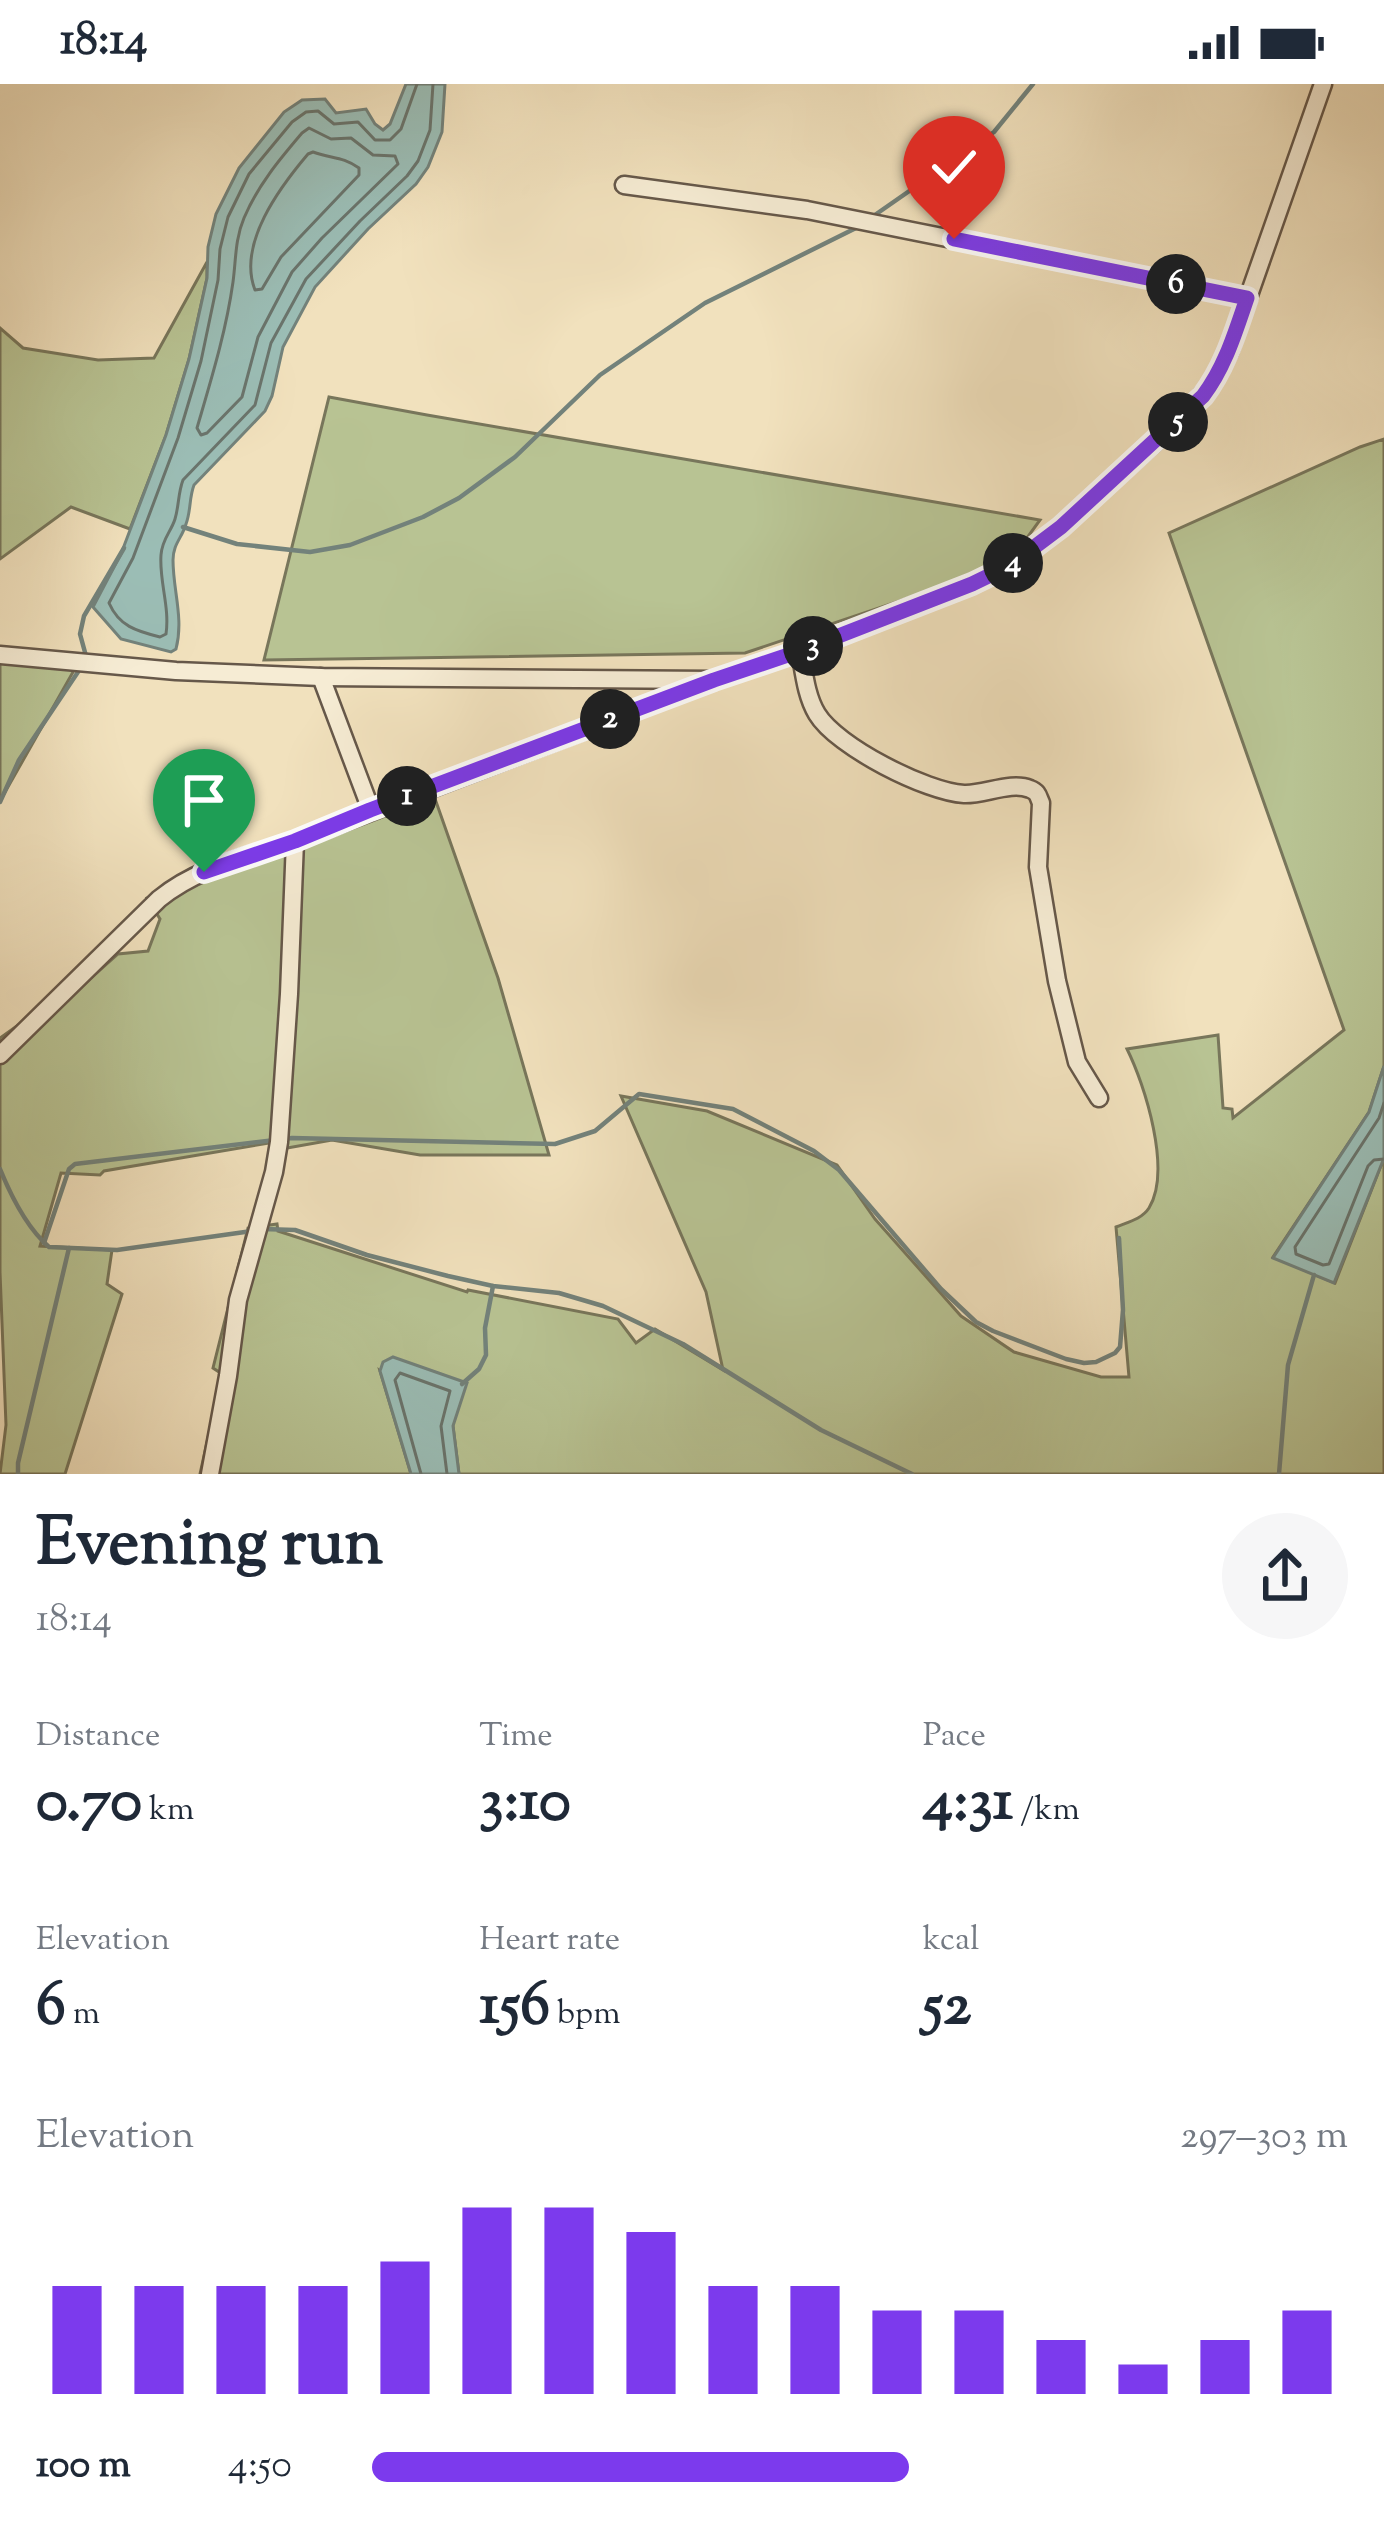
<!DOCTYPE html>
<meta charset="utf-8">
<style>
body{margin:0;font-family:"Sorts Mill Goudy",serif;background:#f6f6f7;color:#1f2937;height:100vh;display:flex;flex-direction:column;font-size:45px;white-space:nowrap}
*{box-sizing:border-box;margin:0}
p{font-size:39px;color:#747a83}
.icon{flex:none;width:66px;height:66px;fill:none;stroke:currentColor;stroke-width:2;stroke-linecap:round;stroke-linejoin:round}
.map{position:relative;height:1390px;overflow:hidden}
.details{display:flex;flex-direction:column;background:#fff;flex:1}
.details>*{flex:none}
.pin{position:absolute;display:grid;place-items:center;width:102px;height:102px;color:#fff;margin:-123px -51px;border-radius:50% 50% 50% 0;rotate:-45deg;box-shadow:0 0 12px #0007}
.pin .icon{rotate:45deg}
.km{position:absolute;width:60px;height:60px;margin:-30px;border-radius:50%;background:#222;color:#fff;font-size:33px;line-height:60px;text-align:center}
.round{display:grid;place-items:center;flex:none;width:126px;height:126px;border-radius:63px;background:#f6f6f7}
.overview{display:flex;align-items:center;justify-content:space-between;height:204px;padding:0 36px}
h1{font-size:66px;font-weight:800;line-height:90px}
.metrics{display:grid;grid-template-columns:repeat(3,1fr);gap:18px;height:204px;padding:12px 36px}
.metrics div{display:grid;align-content:center}
.metrics b{font-size:60px;font-weight:800}
.metrics small{font-size:33px;font-weight:400}
.metrics p{font-size:33px}
.chart{height:336px;padding:24px 36px}
.chart p{display:flex;justify-content:space-between}
.chart svg{width:100%;height:216px;margin-top:12px;stroke:#7c3aed;stroke-width:6}
ul{padding:0 36px;list-style:none;font-size:39px}
li{display:grid;grid-template-columns:192px 144px 1fr;align-items:center;height:90px}
li i{height:30px;border-radius:15px;background:#7c3aed}
.status{display:flex;justify-content:space-between;align-items:center;height:84px;padding:0 60px;background:#fff;direction:ltr}
.status svg{height:33px;fill:currentColor}
.map>svg:first-child{display:block}
.green{fill:#b8c393;stroke:#78765b;stroke-width:3}
.water{fill:#9bbdb5;stroke:#73827b;stroke-width:3}
.lines{fill:none;stroke-linecap:round;stroke-linejoin:round}
.shore{stroke:#6a746c;stroke-width:3}
.stream{stroke:#73827b;stroke-width:4.5}
.minor-casing{stroke:#66584a;stroke-width:21}
.minor{stroke:#f6ecd4;stroke-width:16}
.route-casing{stroke:#fff;stroke-width:24}
.route{stroke:#7c3aed;stroke-width:15}
</style>
<div class="status"><b>18:14</b><svg viewBox="0 0 49 12"><path d="M0 12V9h3v3zM5 12V6h3v6zM10 12V3h3v9zM15 12V0h3v12zM26 1h20v11H26zM47 4h2v5h-2z"/></svg></div>
<div class="map">
<svg width="1384" height="1390" viewBox="0 0 1384 1390">
<rect width="100%" height="100%" fill="#f1e1bd"/>
<filter id="stains"><feTurbulence type="fractalNoise" baseFrequency=".00167" numOctaves="4"/><feColorMatrix values="0 0 0 0 .2 0 0 0 0 .09 0 0 0 0 .02 0 0 0 .5 -.17"/></filter>
<radialGradient id="worn" r=".72"><stop offset=".6" stop-color="#630" stop-opacity="0"/><stop offset="1" stop-color="#630" stop-opacity=".3"/></radialGradient>
<g class="green">
<path d="M207,178V194L189,275L166,351L130,445L71,423L0,475V244L23,264L98,276L154,274Z"/>
<path d="M329,313L427,331L1040,436L1027,454L974,492L745,569L264,576Z"/>
<path d="M1384,355V982L1369,1028L1273,1173L1335,1199L1384,1074V1390H459L453,1342L380,1287L411,1390H200L222,1290L213,1284L248,1144L277,1140L278,1147L467,1208L468,1206L618,1235L636,1259L655,1245L723,1286L706,1208L621,1012L707,1027L837,1081L875,1135L961,1232L1014,1268L1101,1293H1129L1116,1143C1128,1138 1142,1135 1149,1124C1172,1087 1145,1001 1127,965L1218,951L1223,1024L1232,1025L1233,1034L1344,946L1169,449L1360,363Z"/>
<path d="M0,571L77,581L0,717Z"/>
<path d="M433,709L498,894L549,1071H420L332,1056L276,1066L275,1058L104,1087L100,1091L61,1089L40,1162L112,1166L107,1200L122,1210L65,1390H0L6,1341L0,1188V954L21,939L64,918L118,870L148,867L160,835L147,814Z"/>
</g>
<g class="water">
<path d="M406,0H445L442,48L428,83L416,100L368,145L315,203L283,263L272,312L265,327L194,401C189,414 191,427 186,440C182,454 173,460 173,476C173,507 184,534 176,565L171,568L121,555L93,523L121,470L166,351L189,275L207,194L208,163L216,130L239,84L284,28L302,16L325,15L336,29L366,25L375,40L383,46L390,40Z"/>
<path d="M1384,982V1074L1334,1199L1273,1174L1369,1028Z"/>
<path d="M393,1273L467,1299L453,1342L459,1390H411L380,1287L383,1278Z"/>
</g>
<g class="lines">
<g class="shore">
<path d="M417,0L401,45L390,56H375L358,38L334,40L318,27L306,28L292,38L249,90L228,133L220,165L218,196L201,277L178,354L133,474L109,519C119,542 136,547 160,553L166,550C170,523 159,497 161,471C162,455 171,448 175,435C179,422 178,409 183,396L255,321L271,259L306,195L360,137L407,92L418,77L430,46L433,0"/>
<path d="M309,44L331,55L351,54L373,71L395,72L398,80L322,154L292,188L258,253L242,313L207,349L201,351L197,344C211,296 226,248 233,198C236,176 235,155 244,134C258,101 279,76 302,49Z"/>
<path d="M313,68C332,75 342,72 359,84V91L281,173L262,205L255,206C237,160 280,103 308,70Z"/>
<path d="M1384,1019L1379,1034L1295,1163L1296,1170L1323,1181L1329,1180L1368,1082L1374,1076L1384,1075"/>
<path d="M421,1390L395,1296L400,1289L450,1307L441,1342L447,1390"/>
</g>
<g class="stream">
<path d="M872,133L994,48L1033,0"/>
<path d="M183,443L237,460L310,468L350,461L423,433L459,414L515,373L600,291L705,219L858,143"/>
<path d="M86,572L80,550L84,532L124,464"/>
<path d="M0,718L19,676L82,582"/>
<path d="M0,1085C11,1112 27,1144 49,1163L117,1166L252,1147"/>
<path d="M263,1145L295,1146L367,1171L448,1192L493,1202L559,1209L603,1222L683,1260L821,1346L912,1390"/>
<path d="M44,1159L69,1085L75,1080L292,1054L555,1060L595,1047L639,1010L733,1025L814,1067L839,1086L941,1205L976,1238L993,1247L1066,1275L1084,1279L1096,1278L1115,1269L1120,1263L1123,1226L1119,1154"/>
<path d="M462,1300L479,1285L486,1271L485,1244L493,1202"/>
<path d="M18,1390V1379L69,1164"/>
<path d="M1279,1390L1288,1281L1314,1191"/>
</g>
<g class="minor-casing">
<g id="minor">
<path d="M624,101L807,126L1247,214"/>
<path d="M800,567C804,588 806,612 817,630C837,663 927,708 964,710C984,711 1011,697 1030,705C1038,708 1038,712 1041,719L1038,783L1057,897L1077,978L1099,1014"/>
<path d="M0,571L176,587L321,593L714,596L800,567L972,500L1009,481L1061,443L1185,331L1214,297L1229,268L1323,0"/>
<path d="M321,593L371,726"/>
<path d="M0,971L159,815C198,783 248,773 295,757"/>
<path d="M210,1390L228,1292L238,1216L274,1088L279,1058L289,910L295,757L704,600"/>
</g>
</g>
<use href="#minor" class="minor"/>
</g>
<g class="lines">
<g class="route-casing">
<path id="route" d="M204,788L295,757L370,726L714,596L800,567L972,500L1009,482L1061,443L1203,312C1225,283 1235,249 1247,214L954,155"/>
</g>
<use href="#route" class="route"/>
</g>
<rect width="100%" height="100%" filter="url(#stains)"/>
<rect width="100%" height="100%" fill="url(#worn)"/>
</svg>
<div class="pin" style="left:204px;top:788px;background:#1e9e55"><svg class="icon" aria-label="arrive" viewBox="0 0 24 24"><path d="M6 21V4h12l-3 4 3 4H6"/></svg></div>
<div class="pin" style="left:954px;top:155px;background:#d93025"><svg class="icon" aria-label="check" viewBox="0 0 24 24"><path d="M5 12l5 5 9-10"/></svg></div>
<b class="km" style="left:407px;top:712px">1</b>
<b class="km" style="left:610px;top:635px">2</b>
<b class="km" style="left:813px;top:562px">3</b>
<b class="km" style="left:1013px;top:479px">4</b>
<b class="km" style="left:1178px;top:338px">5</b>
<b class="km" style="left:1176px;top:200px">6</b>
</div>
<section class="details">
<div class="overview"><div><h1>Evening run</h1><p>18:14</p></div><a class="round"><svg class="icon" aria-label="share" viewBox="0 0 24 24"><path d="M12 15V3M7 8l5-5 5 5M5 13v7h14v-7"/></svg></a></div>
<div class="metrics">
<div><p>Distance</p><b>0.70<small> km</small></b></div>
<div><p>Time</p><b>3:10</b></div>
<div><p>Pace</p><b>4:31<small> /km</small></b></div>
</div>
<div class="metrics">
<div><p>Elevation</p><b>6<small> m</small></b></div>
<div><p>Heart rate</p><b>156<small> bpm</small></b></div>
<div><p>kcal</p><b>52</b></div>
</div>
<div class="chart"><p><span>Elevation</span>297–303 m</p>
<svg viewBox="0 0 160 44" preserveAspectRatio="none"><path d="M5 44V22M15 44V22M25 44V22M35 44V22M45 44V17M55 44V6M65 44V6M75 44V11M85 44V22M95 44V22M105 44V27M115 44V27M125 44V33M135 44V38M145 44V33M155 44V27"/></svg>
</div>
<ul>
<li><b>100 m</b>4:50<i style="width:55%"></i></li>
</ul>
</section>
